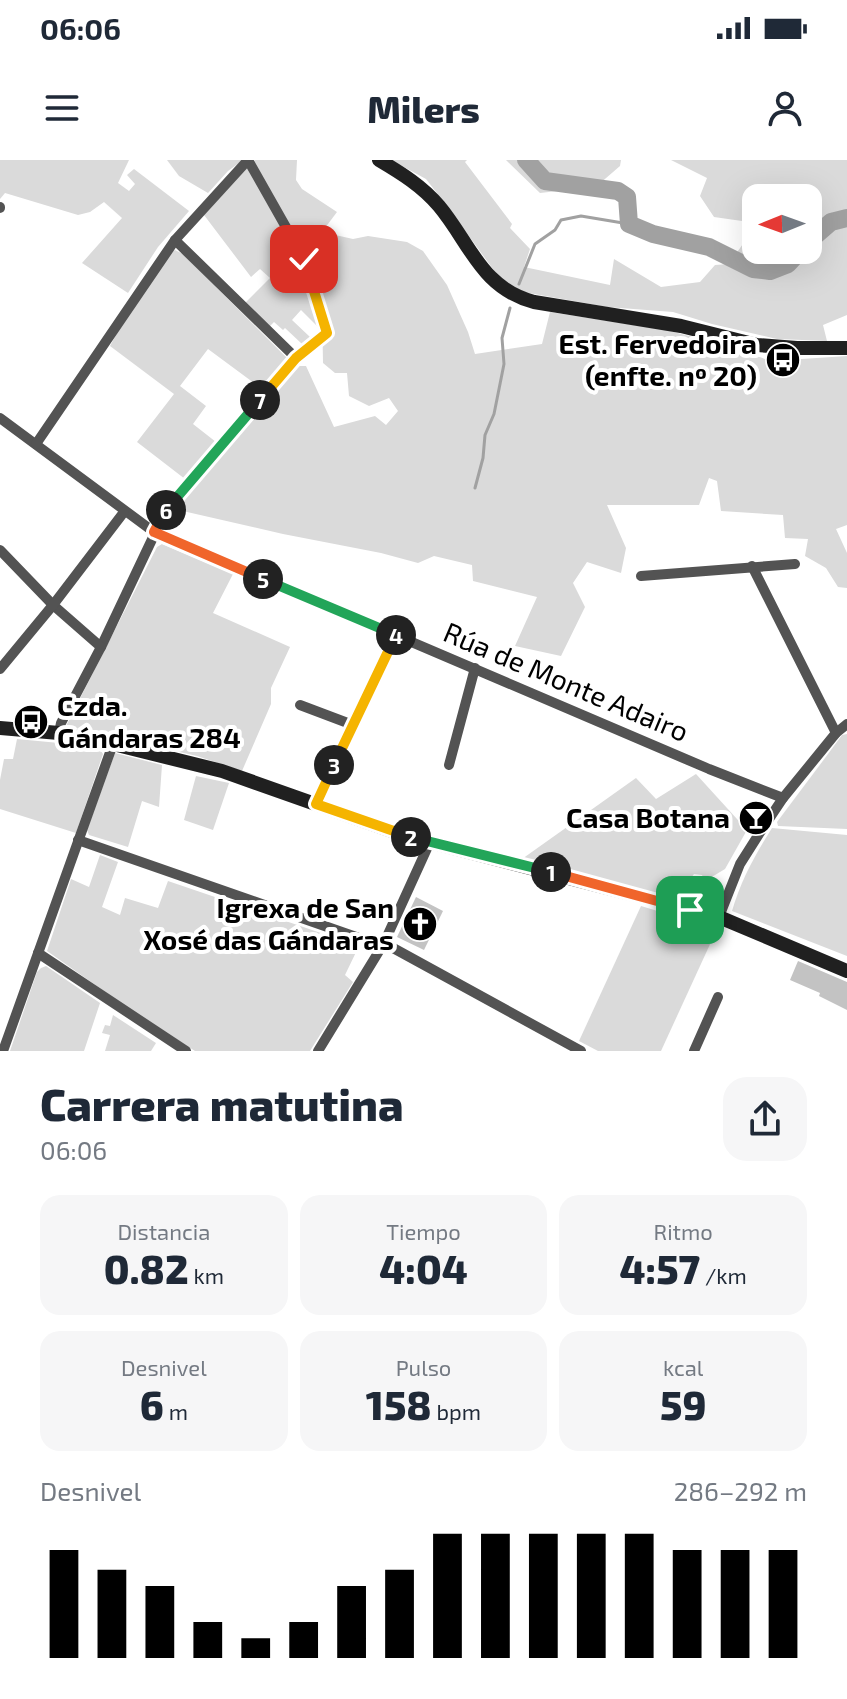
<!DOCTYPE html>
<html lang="es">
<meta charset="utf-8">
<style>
body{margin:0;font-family:"Exo 2",sans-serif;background:#f6f6f7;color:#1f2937;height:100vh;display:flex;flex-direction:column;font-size:30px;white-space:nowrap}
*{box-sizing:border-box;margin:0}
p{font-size:26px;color:#747a83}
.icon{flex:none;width:44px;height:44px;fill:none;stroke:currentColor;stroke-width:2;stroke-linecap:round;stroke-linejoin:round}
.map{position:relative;height:891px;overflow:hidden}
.sheet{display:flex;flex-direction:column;background:#fff;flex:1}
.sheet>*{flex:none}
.needle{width:52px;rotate:269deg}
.buttons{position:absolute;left:742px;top:24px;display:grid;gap:16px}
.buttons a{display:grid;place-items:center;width:80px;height:80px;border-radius:16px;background:#fff;box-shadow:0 8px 32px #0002;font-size:40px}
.pin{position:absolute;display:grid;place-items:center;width:68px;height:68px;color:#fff;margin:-34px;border-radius:16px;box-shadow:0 4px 12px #0006}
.km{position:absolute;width:40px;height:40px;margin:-20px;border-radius:50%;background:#222;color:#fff;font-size:22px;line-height:40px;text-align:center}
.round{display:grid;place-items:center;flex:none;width:84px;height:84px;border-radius:24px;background:#f6f6f7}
.head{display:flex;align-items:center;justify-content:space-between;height:136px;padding:0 40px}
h1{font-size:44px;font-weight:800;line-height:60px}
.metrics{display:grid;grid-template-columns:repeat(3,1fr);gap:12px;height:136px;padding:8px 40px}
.metrics div{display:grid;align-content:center;border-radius:20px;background:#f6f6f7;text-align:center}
.metrics b{font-size:40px;font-weight:800}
.metrics small{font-size:22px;font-weight:400}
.metrics p{font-size:22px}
.chart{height:224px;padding:16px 40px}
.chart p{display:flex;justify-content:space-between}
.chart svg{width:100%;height:144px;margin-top:8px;stroke:#000;stroke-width:6}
.status{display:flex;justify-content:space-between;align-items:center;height:56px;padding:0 40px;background:#fff;direction:ltr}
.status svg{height:22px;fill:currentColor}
header{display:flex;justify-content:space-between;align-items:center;height:104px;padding:0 40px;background:#fff;font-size:36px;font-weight:800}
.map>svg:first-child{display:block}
.green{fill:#dadada}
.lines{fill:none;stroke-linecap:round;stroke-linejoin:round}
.stream{stroke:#a1a1a1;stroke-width:3}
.river{stroke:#a1a1a1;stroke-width:18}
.building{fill:#c3c3c3}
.street{stroke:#535353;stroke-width:10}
.secondary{stroke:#202020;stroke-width:14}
.split-1-casing{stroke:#fff;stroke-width:16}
.split-2-casing{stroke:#fff;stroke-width:16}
.split-3-casing{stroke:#fff;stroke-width:16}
.split-4-casing{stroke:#fff;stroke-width:16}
.split-5-casing{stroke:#fff;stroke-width:16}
.split-6-casing{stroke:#fff;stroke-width:16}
.split-7-casing{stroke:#fff;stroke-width:16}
.split-8-casing{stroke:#fff;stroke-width:16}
.split-1{stroke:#f0652b;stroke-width:10}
.split-2{stroke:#22a559;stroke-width:10}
.split-3{stroke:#f5b400;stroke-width:10}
.split-4{stroke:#f5b400;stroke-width:10}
.split-5{stroke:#22a559;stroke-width:10}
.split-6{stroke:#f0652b;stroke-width:10}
.split-7{stroke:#22a559;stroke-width:10}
.split-8{stroke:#f5b400;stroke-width:10}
.labels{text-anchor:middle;stroke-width:8;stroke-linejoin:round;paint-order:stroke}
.poi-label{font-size:28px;font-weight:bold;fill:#000;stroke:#fff;text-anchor:end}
.street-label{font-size:28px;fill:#000;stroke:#fff}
</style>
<div class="status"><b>06:06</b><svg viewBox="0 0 49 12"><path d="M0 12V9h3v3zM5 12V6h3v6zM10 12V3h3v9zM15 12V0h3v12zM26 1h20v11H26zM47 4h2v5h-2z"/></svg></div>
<header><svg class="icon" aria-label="menu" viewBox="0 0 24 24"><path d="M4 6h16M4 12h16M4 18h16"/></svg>Milers<svg class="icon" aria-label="person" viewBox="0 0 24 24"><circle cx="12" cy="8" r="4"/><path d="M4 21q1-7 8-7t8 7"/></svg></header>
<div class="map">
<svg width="847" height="891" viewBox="0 0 847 891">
<rect width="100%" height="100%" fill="#fff"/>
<g class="green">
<path d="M0,0H129L118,23L129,31L135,24L127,15L134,9L189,51L158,87L128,133L82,103L122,58L104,42L90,52L78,55L5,33L0,39Z"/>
<path d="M167,0H243L228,11L208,33L179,16Z"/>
<path d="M255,0H297L296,20L302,29L337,52L322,72L353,79L368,76L407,82L423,91L447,125L468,172L475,194L542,184L550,152L666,170L724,185L771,201L847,196V365L836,369L847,393V428L838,427L826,408L805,396L808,379L785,378L783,355L721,351L717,321L709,318L699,345H607L626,388L621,413L587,402L573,423L585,447L561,496L515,486L537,437L473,421L472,405L434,396L418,403L381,393L283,374L174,349L294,206H306L334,267L375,256L386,265L398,251L389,238L369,246L349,236L347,213H335L323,203L322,147L318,119L322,117L327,105L304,96L253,2Z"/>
<path d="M391,0H467L465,2L512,64L510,68L530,89L524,107L610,125L614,99L661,127L700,122L715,105L729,104L756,65V90H808V38H756V63L714,57L700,36L707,18L671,0H847V155L823,165L827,181L777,179L712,164L673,152L607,147L523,132L498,116L447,46L426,19Z"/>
<path d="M506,0H621L620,6L598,25L573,21L558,31L540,33Z"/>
<path d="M247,7L304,106L323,165L320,169L301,150L292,160L310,177L302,184L285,168L283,170L274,162L269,167L245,143L270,118L260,109L251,117L204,55Z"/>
<path d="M175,90L183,94L287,198L262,229L208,189L180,226L206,246L193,264L216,282L185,319L137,282L174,234L110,186L122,164L168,94Z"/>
<path d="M162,384L233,414L213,453L290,487L271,528V544L242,611L197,596L66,566L157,387Z"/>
<path d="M847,574V669L778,666L777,662L828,594L842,575Z"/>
<path d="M17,579L59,583L101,591L103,594L76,673L0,649V620L4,599H13Z"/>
<path d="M115,593L162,605L159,647L142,641L128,687L89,675L87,670Z"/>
<path d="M696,614L747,670L725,709L705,721L702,715L694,714L687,723L673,722L666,720L662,737L522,699L636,618L656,639Z"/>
<path d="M196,616L229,623L213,670L184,660Z"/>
<path d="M772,668L847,675V796L732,751C741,720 755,695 772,668Z"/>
<path d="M100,695L118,702L102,747L120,755L125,738L158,748L168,721L359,786L345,815L353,822L310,891H195L121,843L47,791L71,719L89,727Z"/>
<path d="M641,746L717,769L661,891H598L579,881Z"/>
<path d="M46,806L100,843L84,891H10L37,812L41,808Z"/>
<path d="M113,855L156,883L151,891H105L110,875L102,873L105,865L110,866Z"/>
</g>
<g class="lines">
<g class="stream">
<path d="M519,124L535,84L555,70L561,60L581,56L629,64"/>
<path d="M475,328L483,298L485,275L494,254L504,204L502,178L510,148"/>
</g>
<g class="river">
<path d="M526,0L545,21L618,31L627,37L629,64L653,74L709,87L753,109L770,111L788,104L801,90"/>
<path d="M808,82L831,62L847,58"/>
</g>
</g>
<g class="building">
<path d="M416,737L443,751L424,790L397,777Z"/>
<path d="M798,801L847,822V850L819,836L820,833L790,820Z"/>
</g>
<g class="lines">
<g class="street">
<path d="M0,48V47"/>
<path d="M175,80L296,198"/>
<path d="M0,258L154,372L709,609L783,638"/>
<path d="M36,284L175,80L248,0L304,99L327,173L296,198L165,352L101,487L61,563L59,573"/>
<path d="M0,390L53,445L101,487"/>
<path d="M752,406L836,573"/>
<path d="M641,416L795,404"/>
<path d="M0,509L53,445L124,352"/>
<path d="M300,545L353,565"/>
<path d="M449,605L475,508"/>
<path d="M316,644L396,475"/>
<path d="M78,680L382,786"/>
<path d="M719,757L740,704L759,674L783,638L836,573L847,564"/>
<path d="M384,783L581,891"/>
<path d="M38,793L186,891"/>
<path d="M3,891L113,584"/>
<path d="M318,891L384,783L430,682"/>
<path d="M694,891L718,837"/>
</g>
<g class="secondary">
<path d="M379,0C401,13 422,26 439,46C470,83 481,128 534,142L681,166L757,185L797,188H847"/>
<path d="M0,568L59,573L101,581L222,611L403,675L719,757L847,811"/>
</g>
</g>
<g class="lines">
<g class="split-1-casing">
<path id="split-1" d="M551,712L690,750"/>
</g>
<g class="split-2-casing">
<path id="split-2" d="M411,677L551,712"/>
</g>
<g class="split-3-casing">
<path id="split-3" d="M334,605L316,644L411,677"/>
</g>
<g class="split-4-casing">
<path id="split-4" d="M334,605L396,475"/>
</g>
<g class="split-5-casing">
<path id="split-5" d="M263,419L396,475"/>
</g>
<g class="split-6-casing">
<path id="split-6" d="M166,350L154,372L263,419"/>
</g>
<g class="split-7-casing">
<path id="split-7" d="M166,350L260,240"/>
</g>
<g class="split-8-casing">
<path id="split-8" d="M260,240L296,198L327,173L304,99"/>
</g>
<use href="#split-1" class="split-1"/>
<use href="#split-2" class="split-2"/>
<use href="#split-3" class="split-3"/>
<use href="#split-4" class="split-4"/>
<use href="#split-5" class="split-5"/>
<use href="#split-6" class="split-6"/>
<use href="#split-7" class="split-7"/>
<use href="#split-8" class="split-8"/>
</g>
<defs>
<g id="bus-disc" transform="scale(1.8)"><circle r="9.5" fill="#000" stroke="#fff"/><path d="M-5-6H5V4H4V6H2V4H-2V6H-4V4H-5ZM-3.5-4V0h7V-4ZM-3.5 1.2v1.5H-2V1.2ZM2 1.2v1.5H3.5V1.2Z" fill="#fff"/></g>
<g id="bar-disc" transform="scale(1.8)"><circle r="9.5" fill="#000" stroke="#fff"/><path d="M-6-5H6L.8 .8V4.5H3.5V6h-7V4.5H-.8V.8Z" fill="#fff"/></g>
<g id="church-disc" transform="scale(1.8)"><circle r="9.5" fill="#000" stroke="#fff"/><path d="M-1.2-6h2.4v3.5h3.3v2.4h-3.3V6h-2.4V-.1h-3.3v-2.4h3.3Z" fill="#fff"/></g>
</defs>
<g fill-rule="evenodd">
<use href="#bus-disc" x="783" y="200"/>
<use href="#bus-disc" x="31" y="562"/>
<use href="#bar-disc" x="756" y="658"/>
<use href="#church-disc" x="420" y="764"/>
</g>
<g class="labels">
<g class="poi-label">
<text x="757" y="194">Est. Fervedoira<tspan x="757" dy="32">(enfte. nº 20)</tspan></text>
<text x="57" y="556" text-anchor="start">Czda.<tspan x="57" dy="32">Gándaras 284</tspan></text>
<text x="730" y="668">Casa Botana</text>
<text x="394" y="758">Igrexa de San<tspan x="394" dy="32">Xosé das Gándaras</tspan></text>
</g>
<g class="street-label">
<text transform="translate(566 522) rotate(23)" y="10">Rúa de Monte Adairo</text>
</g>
</g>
</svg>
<div class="buttons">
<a><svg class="needle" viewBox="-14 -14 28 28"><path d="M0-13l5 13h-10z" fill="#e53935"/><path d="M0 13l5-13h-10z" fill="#747a83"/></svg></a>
</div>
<div class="pin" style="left:690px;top:750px;background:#1e9e55"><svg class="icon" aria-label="arrive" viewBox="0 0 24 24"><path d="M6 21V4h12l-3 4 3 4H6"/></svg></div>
<div class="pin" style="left:304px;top:99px;background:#d93025"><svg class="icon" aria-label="check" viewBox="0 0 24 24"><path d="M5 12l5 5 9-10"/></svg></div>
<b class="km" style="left:551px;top:712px">1</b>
<b class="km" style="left:411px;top:677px">2</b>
<b class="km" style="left:334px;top:605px">3</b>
<b class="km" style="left:396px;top:475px">4</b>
<b class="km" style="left:263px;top:419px">5</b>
<b class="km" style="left:166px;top:350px">6</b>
<b class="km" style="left:260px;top:240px">7</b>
</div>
<section class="sheet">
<div class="head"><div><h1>Carrera matutina</h1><p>06:06</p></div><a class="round"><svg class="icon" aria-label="share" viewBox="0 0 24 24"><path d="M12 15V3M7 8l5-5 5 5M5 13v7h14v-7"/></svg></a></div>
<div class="metrics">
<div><p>Distancia</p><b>0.82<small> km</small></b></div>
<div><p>Tiempo</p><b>4:04</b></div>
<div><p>Ritmo</p><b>4:57<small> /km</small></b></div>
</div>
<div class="metrics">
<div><p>Desnivel</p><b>6<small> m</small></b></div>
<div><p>Pulso</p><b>158<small> bpm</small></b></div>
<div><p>kcal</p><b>59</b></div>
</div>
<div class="chart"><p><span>Desnivel</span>286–292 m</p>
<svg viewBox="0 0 160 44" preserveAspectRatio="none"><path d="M5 44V11M15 44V17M25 44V22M35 44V33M45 44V38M55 44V33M65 44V22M75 44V17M85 44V6M95 44V6M105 44V6M115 44V6M125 44V6M135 44V11M145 44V11M155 44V11"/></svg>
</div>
</section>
